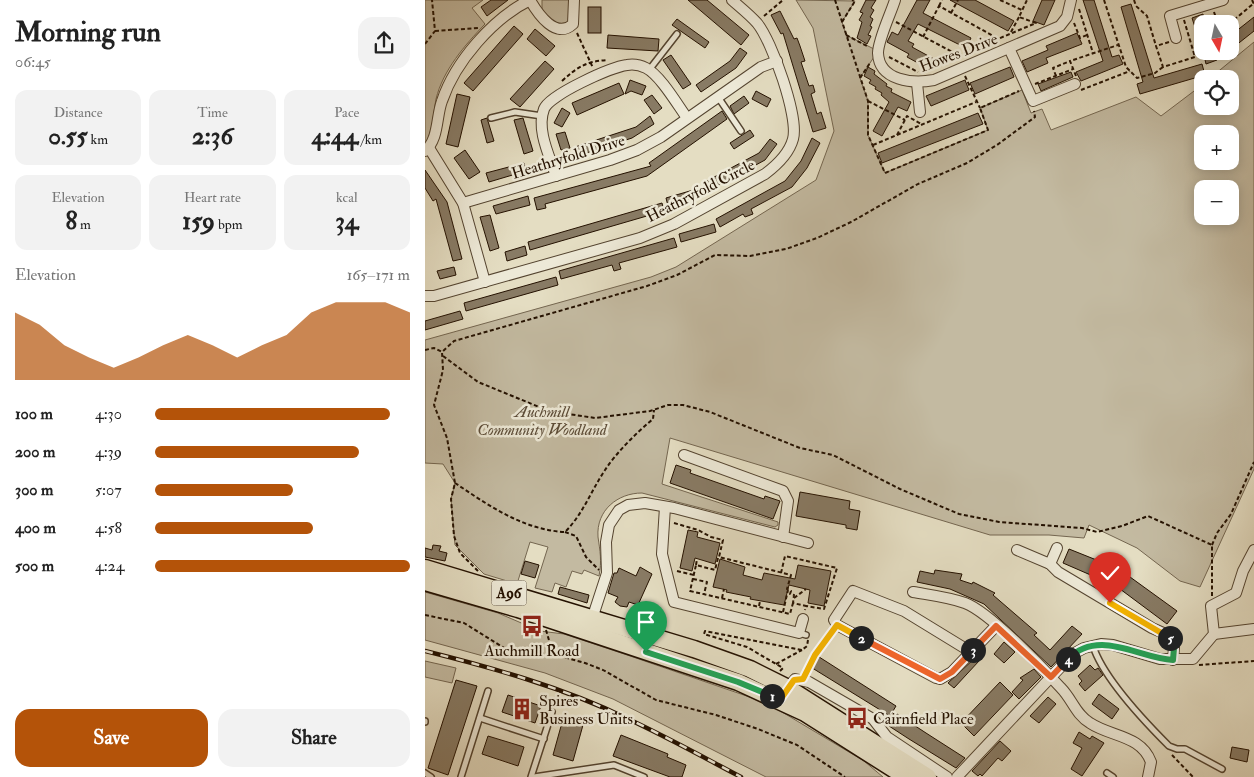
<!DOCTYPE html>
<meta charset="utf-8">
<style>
body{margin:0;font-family:"IM FELL Double Pica",serif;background:#f2f2f2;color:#222;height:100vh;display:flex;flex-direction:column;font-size:19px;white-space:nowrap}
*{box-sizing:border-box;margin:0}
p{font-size:16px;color:#767676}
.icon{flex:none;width:28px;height:28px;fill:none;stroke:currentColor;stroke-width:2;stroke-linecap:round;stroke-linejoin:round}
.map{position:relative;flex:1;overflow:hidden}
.drawer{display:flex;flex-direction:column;background:#fff;width:425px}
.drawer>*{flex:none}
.needle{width:32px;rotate:171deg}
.buttons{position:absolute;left:769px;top:15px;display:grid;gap:10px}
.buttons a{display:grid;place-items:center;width:45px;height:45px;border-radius:10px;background:#fff;box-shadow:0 2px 12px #0003;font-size:25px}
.pin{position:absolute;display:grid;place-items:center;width:42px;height:42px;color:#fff;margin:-51px -21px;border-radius:50% 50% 50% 0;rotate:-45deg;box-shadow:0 0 5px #0007}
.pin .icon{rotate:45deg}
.km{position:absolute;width:25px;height:25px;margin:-12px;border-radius:50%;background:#222;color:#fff;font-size:14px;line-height:25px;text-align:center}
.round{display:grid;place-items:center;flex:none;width:52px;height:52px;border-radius:15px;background:#f2f2f2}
.summary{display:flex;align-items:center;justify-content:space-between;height:85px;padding:0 15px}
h1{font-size:28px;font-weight:800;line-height:38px}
.figures{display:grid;grid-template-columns:repeat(3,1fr);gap:8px;height:85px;padding:5px 15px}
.figures div{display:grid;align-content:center;border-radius:12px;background:#f2f2f2;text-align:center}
.figures b{font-size:25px;font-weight:800}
.figures small{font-size:14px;font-weight:400}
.figures p{font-size:14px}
.chart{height:140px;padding:10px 15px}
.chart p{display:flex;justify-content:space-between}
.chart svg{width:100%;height:90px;margin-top:5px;fill:#b45309;opacity:.7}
.primary-button{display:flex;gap:10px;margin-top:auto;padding:10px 15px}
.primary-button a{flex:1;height:58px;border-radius:15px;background:#b45309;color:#fff;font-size:20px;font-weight:800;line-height:58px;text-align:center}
.primary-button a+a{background:#f2f2f2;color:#222}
ul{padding:0 15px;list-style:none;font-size:16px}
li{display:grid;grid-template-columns:80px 60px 1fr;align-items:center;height:38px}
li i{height:12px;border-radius:6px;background:#b45309}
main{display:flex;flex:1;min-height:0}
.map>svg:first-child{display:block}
.green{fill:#c3baa1;stroke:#746650;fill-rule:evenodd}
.building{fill:#887b65;stroke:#241100}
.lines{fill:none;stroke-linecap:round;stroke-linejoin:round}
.service-casing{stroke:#544430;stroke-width:8}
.minor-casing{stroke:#544430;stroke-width:12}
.primary-casing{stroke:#241100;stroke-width:19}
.path{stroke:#241100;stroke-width:2;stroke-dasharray:4 2.5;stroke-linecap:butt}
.service{stroke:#ede9d7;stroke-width:5}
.minor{stroke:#ede9d7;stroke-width:10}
.primary{stroke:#e4ddc2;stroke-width:16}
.rail-casing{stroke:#241100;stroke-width:4.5}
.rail{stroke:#ede9d7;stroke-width:2.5;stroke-dasharray:8;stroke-linecap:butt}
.split-1-casing{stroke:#fff;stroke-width:10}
.split-2-casing{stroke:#fff;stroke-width:10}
.split-3-casing{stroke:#fff;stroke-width:10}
.split-4-casing{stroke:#fff;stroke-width:10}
.split-5-casing{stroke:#fff;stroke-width:10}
.split-6-casing{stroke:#fff;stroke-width:10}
.split-1{stroke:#22a559;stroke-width:6}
.split-2{stroke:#f5b400;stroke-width:6}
.split-3{stroke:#f0652b;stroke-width:6}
.split-4{stroke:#f0652b;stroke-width:6}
.split-5{stroke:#22a559;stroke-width:6}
.split-6{stroke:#f5b400;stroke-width:6}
.labels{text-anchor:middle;stroke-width:5;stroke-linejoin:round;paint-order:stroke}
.shield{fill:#ede9d7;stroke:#605240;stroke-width:1}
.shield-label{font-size:15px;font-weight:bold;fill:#241100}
.street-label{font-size:16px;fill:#241100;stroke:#ede9d7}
.park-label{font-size:16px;font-style:italic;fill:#5c4c38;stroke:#ede9d7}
.poi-label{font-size:16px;fill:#241100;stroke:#ede9d7;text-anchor:start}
</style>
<main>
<section class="drawer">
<div class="summary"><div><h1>Morning run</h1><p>06:45</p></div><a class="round"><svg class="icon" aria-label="share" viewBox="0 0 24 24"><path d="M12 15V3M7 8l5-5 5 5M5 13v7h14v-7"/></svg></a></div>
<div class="figures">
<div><p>Distance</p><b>0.55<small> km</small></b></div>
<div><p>Time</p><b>2:36</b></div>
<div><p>Pace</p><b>4:44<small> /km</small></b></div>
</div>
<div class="figures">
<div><p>Elevation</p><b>8<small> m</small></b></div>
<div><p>Heart rate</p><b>159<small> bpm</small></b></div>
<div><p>kcal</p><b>34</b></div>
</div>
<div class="chart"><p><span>Elevation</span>165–171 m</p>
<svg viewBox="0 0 160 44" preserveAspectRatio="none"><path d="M0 44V11L10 17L20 27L30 33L40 38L50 33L60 27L70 22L80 27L90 33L100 27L110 22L120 11L130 6L140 6L150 6L160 11V44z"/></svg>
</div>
<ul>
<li><b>100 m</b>4:30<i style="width:92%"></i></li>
<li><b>200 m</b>4:39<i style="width:80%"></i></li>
<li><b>300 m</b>5:07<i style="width:54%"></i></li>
<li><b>400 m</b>4:58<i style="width:62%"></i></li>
<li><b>500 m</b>4:24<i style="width:100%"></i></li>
</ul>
<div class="primary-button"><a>Save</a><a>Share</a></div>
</section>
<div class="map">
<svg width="829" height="777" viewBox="0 0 829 777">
<rect width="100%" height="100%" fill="#e4ddc2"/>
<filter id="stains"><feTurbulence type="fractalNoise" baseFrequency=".004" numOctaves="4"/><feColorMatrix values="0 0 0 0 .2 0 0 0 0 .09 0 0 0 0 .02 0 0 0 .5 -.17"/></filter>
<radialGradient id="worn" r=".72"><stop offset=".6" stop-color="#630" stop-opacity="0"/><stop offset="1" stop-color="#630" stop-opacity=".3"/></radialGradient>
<g class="green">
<path d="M0,0H58L47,8L60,24C40,45 18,70 11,99C8,115 8,130 0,145Z"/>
<path d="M117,0H145L144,21L141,25L131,24L117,12Z"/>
<path d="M371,0L430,1L417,22L421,35L453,51L435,78L443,101V135L460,173L563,130L555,108L597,90L606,113L617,109L626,130L711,97L736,116L777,85L778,106H805V79H784L829,42V469L775,587L755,581L712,548L664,525L659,538L624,535H565L245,438L237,484L353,522V525L350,527L217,493C193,493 171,510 173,537C175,551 177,561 174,576L159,570L157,574L147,571L141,587L130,583L127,592L110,588L123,547L105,542L92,584L59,574L30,545L26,499L30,483L18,464L0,463V340L226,277L251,267L391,180L409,131L388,28ZM778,134H805V161H778ZM778,189H805V216H778Z"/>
<path d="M0,592L73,613L115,631L139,634L208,657L342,703L439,761L458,777H341L188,699L120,673L0,640Z"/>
<path d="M0,661L31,668L27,683L0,677Z"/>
</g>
<g class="building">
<path d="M66,0H83L62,16L56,7Z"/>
<path d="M263,0H282L324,35L316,45Z"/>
<path d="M441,0H451L446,8L449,10L445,17L448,19L445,26L447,27L443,35L446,36L442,44L432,38L437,22L434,20L438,13L435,12Z"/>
<path d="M492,0H505L498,13L546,38L541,48L493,24L483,41L489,44L487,47L509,59L504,69L482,57L484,54L462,42L467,32L473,35Z"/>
<path d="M525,0H550L589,21L583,31Z"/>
<path d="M617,0H630L619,25L608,21Z"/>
<path d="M658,0H669L687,57L694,55L698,64L656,81L651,72L678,61Z"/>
<path d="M706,4L729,78L777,64L780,75L715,94L712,84L718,82L696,7Z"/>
<rect x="163" y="7" width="13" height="26"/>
<path d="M355,11L369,39L372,38L375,46L380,61L376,62L384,86L388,85L390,92L386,94L392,114L396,112L401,128L388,132L358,33L356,34L346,15Z"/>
<path d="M778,14L780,24H778V46H776L767,18Z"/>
<path d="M829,17V31L805,50V36Z"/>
<path d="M252,19L284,42L280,48L247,25Z"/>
<path d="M89,26L98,34L48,91L39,83Z"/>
<path d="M110,29L130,46L121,56L102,39Z"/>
<path d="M652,33L657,44L621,58L623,63L602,72L597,61L623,50L621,46Z"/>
<path d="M183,35L234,39L233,51L182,48Z"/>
<path d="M315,48L322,53L311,68L276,92L271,85L305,61Z"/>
<path d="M778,51H789L792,60L781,64Z"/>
<path d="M246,55L266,84L258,89L238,60Z"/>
<path d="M120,61L129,69L95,107L85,99Z"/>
<path d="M443,67L450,71L449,74L462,84L461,86L467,89L466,92L486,102L482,111L473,107L457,136L448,131L464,102L456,95L457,93L450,89L451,87L444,83L446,80L439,76Z"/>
<path d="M585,67L589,77L550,94L545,83Z"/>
<path d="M646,72L648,77L616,91L613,84Z"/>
<path d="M205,80L221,86L217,95L206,91L200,94Z"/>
<path d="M540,80L544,90L506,106L501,96Z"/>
<path d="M194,83L199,94L152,115L147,103Z"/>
<path d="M331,91L346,99L342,107L327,99Z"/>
<path d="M32,94L45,97L33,147L21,144Z"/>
<path d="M227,95L237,108L229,114L219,100Z"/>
<path d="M319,96L324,103L309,114L305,106Z"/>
<path d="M137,108L145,113L137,127L129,123Z"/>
<path d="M297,111L302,119L222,176L120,204L121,208L112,210L109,198L226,166L224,163Z"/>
<path d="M553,113L558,124L457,163L453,153Z"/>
<path d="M225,116L229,124L207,138L152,156L150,147L211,127Z"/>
<path d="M62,118L69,141L62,143L56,120Z"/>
<path d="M98,118L108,151L99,154L89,120Z"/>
<path d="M325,130L329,136L309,149L305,143Z"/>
<path d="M140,132L145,148L136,150L131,134Z"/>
<path d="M387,138L395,143L382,168L367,187L326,209L328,214L320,217L318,214L295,227L291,219L360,181L376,161Z"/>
<path d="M345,139L352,144L340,160L283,191L278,183L334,153Z"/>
<path d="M40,150L55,172L44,179L29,158Z"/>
<path d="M99,163L101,171L64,182L61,173Z"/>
<path d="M0,170L22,202L37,259L28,261L11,199L8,201L0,188Z"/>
<path d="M275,188L277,196L243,206L241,198Z"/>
<path d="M103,196L105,205L71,214L68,206Z"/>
<path d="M237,203L239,211L105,250L103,242Z"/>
<path d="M65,215L74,248L65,251L55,217Z"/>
<path d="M289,224L291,232L256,242L254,234Z"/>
<path d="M249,238L252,247L194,263L196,269L189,271L187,265L136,279L134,271Z"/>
<path d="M100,246L102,255L82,261L80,252Z"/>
<path d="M29,267L31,275L15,279L12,271Z"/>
<path d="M131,277L133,285L41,311L39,303Z"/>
<path d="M35,311L38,319L0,330V321Z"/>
<path d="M251,465L266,470L265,473L339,499L340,496L355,501L348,519L245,483Z"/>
<path d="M375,492L425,501L424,509L435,511L432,530L421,528V525L371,516Z"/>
<path d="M263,530L273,532L272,537L295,543L290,564L270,558L267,571L255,568Z"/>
<path d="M8,545L16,546L14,551L22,553L20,561L0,557V548L7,550Z"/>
<path d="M644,549L694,569L752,611L742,624L691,586L638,563Z"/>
<path d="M295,559L320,567L318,575L337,580L339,573L370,579L373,565L406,571L399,606L383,603L385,590L364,585L359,605L325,599L326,597L301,592L302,590L288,587Z"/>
<path d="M100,561L114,565L110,578L96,574Z"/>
<path d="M215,567L227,574L213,605L204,602L202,607L195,606L190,602L193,597L183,593L189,573H192L194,568L211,576Z"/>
<path d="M510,570L537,574L535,580L547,584L548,582L570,593L568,595L612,633L609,635L625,650L647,626L657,634L626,667L559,604L525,589L492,582L495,571L509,574Z"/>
<path d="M135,587L164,595L162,603L133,594Z"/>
<path d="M579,642L590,652L579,663L569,654Z"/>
<path d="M391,655L471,706L465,716L384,666Z"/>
<path d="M550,658L554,661L529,688L523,683Z"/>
<path d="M665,665L670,670L673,668L678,675L660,691L654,684L657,681L653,676Z"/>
<path d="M609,669L616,677L594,699L587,692L598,680L595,678Z"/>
<path d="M31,680L52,686L23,775L3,768Z"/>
<path d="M575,682L588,695L549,736L536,723Z"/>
<path d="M674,694L694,709L687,719L667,704Z"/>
<path d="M83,695L116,706L110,723L77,712Z"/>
<path d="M623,697L631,704L614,723L605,716Z"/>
<path d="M472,714L501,733L540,758L531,768L484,739L464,726Z"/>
<path d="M138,719L158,725L148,761L128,755Z"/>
<path d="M654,732L665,739L667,736L679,743L657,776L646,769L657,748L648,743Z"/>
<path d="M196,735L243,754L242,757L261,765L257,777H245L188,756Z"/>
<path d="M63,736L99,747L93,766L57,754Z"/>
<path d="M575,741L586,751L577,761L573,758L557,776L555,774L553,776L547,771Z"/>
<path d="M807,747L824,750L822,762L805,758Z"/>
</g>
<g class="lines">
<g class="service-casing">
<g id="service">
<path d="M224,70L252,34"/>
<path d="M293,97L316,131"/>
<path d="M66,118L90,112L117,116"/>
<path d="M374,633L381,635"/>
<path d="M668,646C678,677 720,722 744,746L752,749H760L797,769"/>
<path d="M55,718L119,739"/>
<path d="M0,722V721"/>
<path d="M0,773L6,777"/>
<path d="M682,773L688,777"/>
<path d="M36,777L63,691"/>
<path d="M106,777L127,712"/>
<path d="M109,777L189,765L219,777"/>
</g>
</g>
<g class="minor-casing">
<g id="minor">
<path d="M105,0C113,14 131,40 148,24L149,0"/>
<path d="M470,0C466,13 453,40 453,53C454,81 488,84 509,80L635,26L642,17L646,0"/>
<path d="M751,38L745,16L798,0"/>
<path d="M584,48L608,101L650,84"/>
<path d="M492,83L495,112"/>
<path d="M4,148L38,203L60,282"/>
<path d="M0,151C14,139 11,117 17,101C30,62 68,18 105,0"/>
<path d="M131,176C125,157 111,130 119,109C124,95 186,67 202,65C208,64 215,65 221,68C235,75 252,104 262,118"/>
<path d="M38,203L185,160L212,150L236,137L336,67L352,61"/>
<path d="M0,296H9L215,238L249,224L340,174C352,165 364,154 368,139C374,117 347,41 332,23C325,15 315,7 307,0"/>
<path d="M259,455L358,491L363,501L358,537"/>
<path d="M240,507L237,554L249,602L374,633L378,619"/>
<path d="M592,550L625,564L633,572L727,628L743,635L749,648L748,660"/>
<path d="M625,564L632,548"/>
<path d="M428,591L479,611L546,652L527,672L515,679L511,678L412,625L409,620Z"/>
<path d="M488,592C505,595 523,597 540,603C564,612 617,667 636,688C647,699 651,715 665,723C686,737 716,735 726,762L723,777"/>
<path d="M166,622L182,573L181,542L184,525L194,510L203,505L220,503L249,508L383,543"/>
<path d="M789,634L829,629"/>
<path d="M546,652L571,626"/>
<path d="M361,691L370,679L384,682L448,719L462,737L522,777"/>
<path d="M532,777L626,677L648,654L659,648L676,644L688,645L735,659H768L789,634L786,606L811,593L818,571L829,550"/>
</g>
</g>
<g class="primary-casing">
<g id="primary">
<path d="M0,568L269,649L325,669L363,688L503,777"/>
<path d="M0,582L93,609L313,682L380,713L481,777"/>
</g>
</g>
<g class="path">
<path d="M410,0L443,101V135L460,173L563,130L555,108L594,91"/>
<path d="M575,0L597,10"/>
<path d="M679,0L701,67L712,78L730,73L738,67"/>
<path d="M709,0L711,6L722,16L731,46"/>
<path d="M827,0L829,4"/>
<path d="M514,6L517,0"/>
<path d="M654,9L668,53"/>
<path d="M789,12L793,24"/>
<path d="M526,13L533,0"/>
<path d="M339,16L358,0"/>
<path d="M417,22L430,1L427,0"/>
<path d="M471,22L533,55"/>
<path d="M649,23L655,38L662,35"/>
<path d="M804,24L828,4"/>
<path d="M10,31L53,28"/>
<path d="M586,32L594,17"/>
<path d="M152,33L168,68"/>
<path d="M421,35L444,47"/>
<path d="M498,37L514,6L572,38"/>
<path d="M744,42L731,46L738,67L770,57L759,20"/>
<path d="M0,44L10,31L7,0"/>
<path d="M464,57L493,72"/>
<path d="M505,70L506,67L611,23L594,17L602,0"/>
<path d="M540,76L555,108"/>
<path d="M631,76L628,68L645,61"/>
<path d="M651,76L645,61L693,45"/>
<path d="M435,78L445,63"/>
<path d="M137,81C152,67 162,61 183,60"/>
<path d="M610,84L648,69"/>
<path d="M656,90L705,71"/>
<path d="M443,101L480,120"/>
<path d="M472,135L482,116L496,124"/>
<path d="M448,145L551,102"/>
<path d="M0,350L9,348L17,352"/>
<path d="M18,356L53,382L124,411L170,418L225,411L243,405H258L285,412L375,448L408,455L475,489L534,514L574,522L657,528L672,532L697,526L723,516L787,545V596"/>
<path d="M30,483C63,505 98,530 140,532C158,514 166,491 180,470C192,452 211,433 228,419L229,410"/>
<path d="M249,523L273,530L286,537L298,540L294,557L366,575L362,589L366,591L365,594L369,595L368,603L381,606L380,610"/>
<path d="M140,532L151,536L161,557L174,570"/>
<path d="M787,545L792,533L806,514L829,462"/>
<path d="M293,558L290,570L271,565L265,591L365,614L368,603"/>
<path d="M271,565L272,559"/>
<path d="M53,571L35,553L29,536L26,499L30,483L22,438L9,405L18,370L17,352L29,341L222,286L252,275L290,255L325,256L361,249L392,238L426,222L493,184L542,163L572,145L610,117L609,111"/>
<path d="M252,571L269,575"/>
<path d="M356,573L360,556L412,568L399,609L381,606"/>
<path d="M268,579L282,582L279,594"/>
<path d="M297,598L299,589"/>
<path d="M369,598L381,589"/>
<path d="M334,606L335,601"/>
<path d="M358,612L363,590"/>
<path d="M0,615L39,623L84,651L128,654L160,663L178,670L231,700L291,715L333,729L372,745L420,777"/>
<path d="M121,630L128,654"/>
<path d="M351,664L377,650"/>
<path d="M774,665L829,661"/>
<path d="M355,671L358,668L322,647L279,634L280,631L377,650L382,646L383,640"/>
<path d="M381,672L406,632"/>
<path d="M747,755L768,777"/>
</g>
<use href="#service" class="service"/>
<use href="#minor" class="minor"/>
<use href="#primary" class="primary"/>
<g class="rail-casing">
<path id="rail" d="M0,651C68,668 137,687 201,718C240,736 278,757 316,777"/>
</g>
<use href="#rail" class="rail"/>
</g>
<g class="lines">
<g class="split-1-casing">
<path id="split-1" d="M221,652L313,682L347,696"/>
</g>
<g class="split-2-casing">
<path id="split-2" d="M347,696L355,700L369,680L378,679L390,655L412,625L436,638"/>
</g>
<g class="split-3-casing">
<path id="split-3" d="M436,638L515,679L527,672L548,650"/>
</g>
<g class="split-4-casing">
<path id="split-4" d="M548,650L571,626L626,677L643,659"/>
</g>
<g class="split-5-casing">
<path id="split-5" d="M643,659C674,628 713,658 748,660L749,648L745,638"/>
</g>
<g class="split-6-casing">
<path id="split-6" d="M685,603L745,638"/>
</g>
<use href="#split-1" class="split-1"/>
<use href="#split-2" class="split-2"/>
<use href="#split-3" class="split-3"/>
<use href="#split-4" class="split-4"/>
<use href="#split-5" class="split-5"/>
<use href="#split-6" class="split-6"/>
</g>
<defs>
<g id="bus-bare" transform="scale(1.725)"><path d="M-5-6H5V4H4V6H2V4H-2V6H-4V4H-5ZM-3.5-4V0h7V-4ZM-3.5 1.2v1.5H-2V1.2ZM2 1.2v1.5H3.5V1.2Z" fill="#8f2418" stroke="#ede9d7" stroke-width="2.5" paint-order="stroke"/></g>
<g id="building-bare" transform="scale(1.725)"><path d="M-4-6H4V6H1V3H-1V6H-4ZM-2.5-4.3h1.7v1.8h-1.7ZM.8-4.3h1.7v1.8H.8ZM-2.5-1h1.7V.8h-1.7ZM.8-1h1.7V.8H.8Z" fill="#8f2418" stroke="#ede9d7" stroke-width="2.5" paint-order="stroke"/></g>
</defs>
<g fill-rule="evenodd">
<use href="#bus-bare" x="107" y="626"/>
<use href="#building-bare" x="97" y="709"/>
<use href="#bus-bare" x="432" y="718"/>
</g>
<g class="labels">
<rect class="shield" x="66.5" y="580.5" width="35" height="25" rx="4"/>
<g class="shield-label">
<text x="84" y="598">A96</text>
</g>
<g class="street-label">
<text transform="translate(533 52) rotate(-21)" y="6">Howes Drive</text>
<text transform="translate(143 156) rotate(-17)" y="6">Heathryfold Drive</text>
<text transform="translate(275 190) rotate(-27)" y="6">Heathryfold Circle</text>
</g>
<g class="park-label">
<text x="117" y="417">Auchmill<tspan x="117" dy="18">Community Woodland</tspan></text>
</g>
<g class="poi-label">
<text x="107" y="656" text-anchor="middle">Auchmill Road</text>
<text x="114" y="706">Spires<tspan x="114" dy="18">Business Units</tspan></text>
<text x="448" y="724">Cairnfield Place</text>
</g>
</g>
<rect width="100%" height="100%" filter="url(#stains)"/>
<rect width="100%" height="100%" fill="url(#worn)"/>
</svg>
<div class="buttons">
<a><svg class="needle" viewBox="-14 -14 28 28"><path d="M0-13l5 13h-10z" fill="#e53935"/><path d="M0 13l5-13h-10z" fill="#767676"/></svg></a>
<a><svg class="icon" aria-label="locate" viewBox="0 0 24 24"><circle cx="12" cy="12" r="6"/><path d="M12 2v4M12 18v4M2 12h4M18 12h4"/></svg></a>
<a>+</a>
<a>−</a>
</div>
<div class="pin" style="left:221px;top:652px;background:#1e9e55"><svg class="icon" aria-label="arrive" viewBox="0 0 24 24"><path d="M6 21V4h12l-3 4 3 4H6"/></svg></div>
<div class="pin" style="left:685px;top:603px;background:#d93025"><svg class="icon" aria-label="check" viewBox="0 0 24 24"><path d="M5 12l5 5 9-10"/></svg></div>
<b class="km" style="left:347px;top:696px">1</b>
<b class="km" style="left:436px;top:638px">2</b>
<b class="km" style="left:548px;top:650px">3</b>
<b class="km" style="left:643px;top:659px">4</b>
<b class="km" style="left:745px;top:638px">5</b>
</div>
</main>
